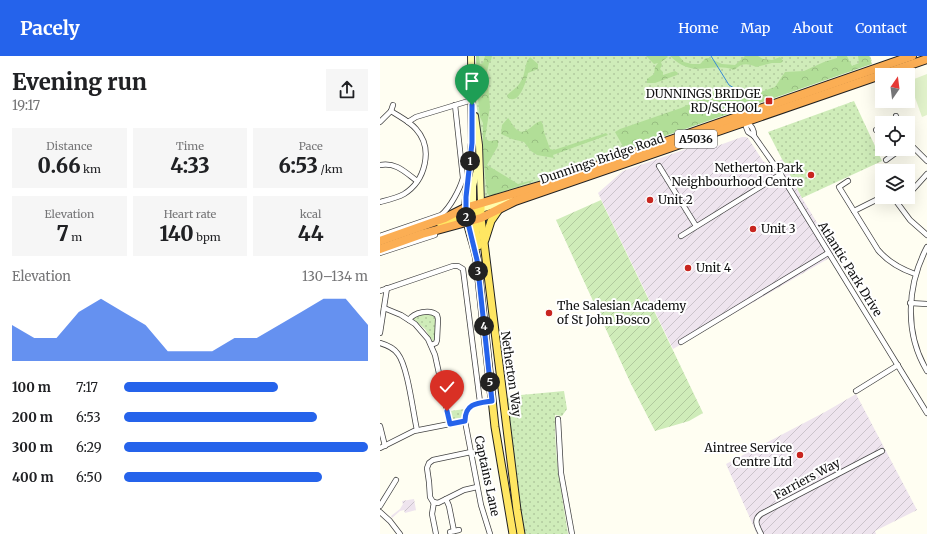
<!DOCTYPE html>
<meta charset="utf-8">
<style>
body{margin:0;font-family:Merriweather,serif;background:#f6f6f6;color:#202124;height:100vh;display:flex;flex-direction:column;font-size:15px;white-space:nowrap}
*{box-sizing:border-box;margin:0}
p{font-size:13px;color:#757577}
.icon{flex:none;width:22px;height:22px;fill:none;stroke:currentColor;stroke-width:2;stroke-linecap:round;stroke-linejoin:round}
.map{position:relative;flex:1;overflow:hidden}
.panel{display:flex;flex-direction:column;background:#fff;width:380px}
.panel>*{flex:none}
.needle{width:26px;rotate:14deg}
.controls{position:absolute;left:495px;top:12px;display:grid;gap:8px}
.controls a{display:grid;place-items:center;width:40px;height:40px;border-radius:0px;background:#fff;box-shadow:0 4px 16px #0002;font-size:20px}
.pin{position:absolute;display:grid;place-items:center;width:34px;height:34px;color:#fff;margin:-41px -17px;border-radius:50% 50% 50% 0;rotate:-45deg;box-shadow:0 0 4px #0007}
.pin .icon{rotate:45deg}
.km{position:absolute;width:20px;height:20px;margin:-10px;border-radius:50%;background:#222;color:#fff;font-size:11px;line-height:20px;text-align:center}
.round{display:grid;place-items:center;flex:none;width:42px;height:42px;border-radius:0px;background:#f6f6f6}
.headline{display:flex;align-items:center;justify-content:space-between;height:68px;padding:0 12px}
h1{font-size:22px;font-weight:800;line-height:30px}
.figures{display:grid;grid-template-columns:repeat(3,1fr);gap:6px;height:68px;padding:4px 12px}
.figures div{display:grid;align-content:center;border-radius:0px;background:#f6f6f6;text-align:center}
.figures b{font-size:20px;font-weight:800}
.figures small{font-size:11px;font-weight:400}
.figures p{font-size:11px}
.chart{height:112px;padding:8px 12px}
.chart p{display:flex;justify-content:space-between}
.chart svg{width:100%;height:72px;margin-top:4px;fill:#2563eb;opacity:.7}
ul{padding:0 12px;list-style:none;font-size:13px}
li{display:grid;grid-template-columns:64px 48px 1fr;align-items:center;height:30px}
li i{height:10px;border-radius:5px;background:#2563eb}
header{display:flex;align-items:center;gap:24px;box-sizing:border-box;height:56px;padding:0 20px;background:#2563eb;color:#fff}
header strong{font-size:19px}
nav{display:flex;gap:22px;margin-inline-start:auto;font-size:14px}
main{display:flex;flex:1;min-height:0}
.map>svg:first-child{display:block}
.industrial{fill:url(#industrial-furrows)}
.grass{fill:url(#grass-dots)}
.forest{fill:url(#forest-crowns)}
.garden{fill:url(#garden-furrows)}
.pitch{fill:#e2f3cb}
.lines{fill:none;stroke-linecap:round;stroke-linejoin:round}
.stream{stroke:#3789d4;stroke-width:1}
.street-casing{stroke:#434343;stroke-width:6}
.secondary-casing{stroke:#323232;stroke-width:8}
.primary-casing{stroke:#212121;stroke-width:9}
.highway-casing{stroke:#212121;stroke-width:10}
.street{stroke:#fff;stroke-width:4.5}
.secondary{stroke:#fffdad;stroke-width:6}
.primary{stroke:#ffe662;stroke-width:7}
.highway{stroke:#fbae54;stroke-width:8}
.route-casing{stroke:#fff;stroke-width:8}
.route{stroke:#2563eb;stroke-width:5}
.poi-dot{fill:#c8251f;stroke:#fff;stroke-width:1.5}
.labels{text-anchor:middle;stroke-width:4;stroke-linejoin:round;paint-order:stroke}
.shield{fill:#fff;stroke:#585858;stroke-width:1}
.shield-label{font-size:11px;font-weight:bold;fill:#101010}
.poi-label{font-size:12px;fill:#101010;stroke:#fff;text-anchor:start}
.street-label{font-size:12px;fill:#101010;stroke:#fff}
</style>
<header>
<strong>Pacely</strong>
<nav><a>Home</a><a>Map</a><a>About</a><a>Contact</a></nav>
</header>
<main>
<section class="panel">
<div class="headline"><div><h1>Evening run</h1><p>19:17</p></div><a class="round"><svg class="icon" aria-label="share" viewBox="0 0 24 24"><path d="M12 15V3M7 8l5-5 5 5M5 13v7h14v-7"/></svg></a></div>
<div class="figures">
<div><p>Distance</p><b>0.66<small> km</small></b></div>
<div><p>Time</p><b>4:33</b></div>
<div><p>Pace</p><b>6:53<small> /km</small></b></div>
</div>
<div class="figures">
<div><p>Elevation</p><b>7<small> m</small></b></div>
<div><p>Heart rate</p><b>140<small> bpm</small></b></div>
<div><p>kcal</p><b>44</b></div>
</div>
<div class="chart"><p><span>Elevation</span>130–134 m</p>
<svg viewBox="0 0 160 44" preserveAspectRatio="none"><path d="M0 44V22L10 30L20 30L30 14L40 6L50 14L60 22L70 38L80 38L90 38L100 30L110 30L120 22L130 14L140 6L150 6L160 22V44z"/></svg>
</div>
<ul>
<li><b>100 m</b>7:17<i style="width:63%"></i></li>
<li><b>200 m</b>6:53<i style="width:79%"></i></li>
<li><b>300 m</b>6:29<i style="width:100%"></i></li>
<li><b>400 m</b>6:50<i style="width:81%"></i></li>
</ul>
</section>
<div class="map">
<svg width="547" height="478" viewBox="0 0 547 478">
<defs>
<pattern id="industrial-furrows" width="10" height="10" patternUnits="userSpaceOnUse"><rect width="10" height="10" fill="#eee4ee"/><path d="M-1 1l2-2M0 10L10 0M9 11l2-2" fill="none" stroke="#cbc3cb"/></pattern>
<pattern id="grass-dots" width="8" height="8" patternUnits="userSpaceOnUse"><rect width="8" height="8" fill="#cfecb9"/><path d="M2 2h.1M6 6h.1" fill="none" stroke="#b1c99e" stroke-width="1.8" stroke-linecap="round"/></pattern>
<pattern id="forest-crowns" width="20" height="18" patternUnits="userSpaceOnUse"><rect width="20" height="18" fill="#b1de97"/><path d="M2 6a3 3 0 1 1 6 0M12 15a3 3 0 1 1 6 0" fill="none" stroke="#97bd81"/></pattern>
<pattern id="garden-furrows" width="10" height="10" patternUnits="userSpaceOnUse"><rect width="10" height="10" fill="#cfecb9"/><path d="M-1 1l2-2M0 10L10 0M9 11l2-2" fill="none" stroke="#b1c99e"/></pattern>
</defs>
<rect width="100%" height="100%" fill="#fffef2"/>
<g class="industrial">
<path d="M362,81H366L368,82L383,105L392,110L402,103L422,142L456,198L293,293L218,137L243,115L332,84L337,90Z"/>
<path d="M476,338L537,454L495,475L496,478H377L346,408L445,356Z"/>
<path d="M34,443L36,454L25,457L24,454L20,455L12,462L11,460L20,453L23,448L22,445Z"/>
</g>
<g class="grass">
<path d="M96,0H490L492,5L105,144L102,87L95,40Z"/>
<path d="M474,45L502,105L422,142L388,76Z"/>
<path d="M49,258L54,259L56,263V285L53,286L45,273L33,263L34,260Z"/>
<path d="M184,335L187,353L182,360L175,359C174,399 182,439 188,478H143L126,343L130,340Z"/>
<path d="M85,353L81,362L72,363L70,355Z"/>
</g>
<g class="forest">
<path d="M96,0H99L100,8L103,7L105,0H112L111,4L109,7L107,16L110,51L105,82L109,85L118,84V90L107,109L138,128L153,124V125L110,140L107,137L103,98V67L100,61L98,43Z"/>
<path d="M266,0H287L288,1L281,6L282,9L280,13L283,16V19L295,15L298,17L297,19L275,27H267V23L274,18L275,11L278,7L274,8Z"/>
<path d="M290,0H299L304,6L312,8H320L326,2H329L342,8L355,9L365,0H378L383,3L392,4L400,1L403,5L401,7H392L376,11C367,7 362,7 354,14C329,5 315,24 290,0Z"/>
<path d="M457,0H467L472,10L479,7L478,0H489L492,8L245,94L235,76L240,73L301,52L334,37L358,34L360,37L358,44L395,31L405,16L424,15L444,6L457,2Z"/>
<path d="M150,1L158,8V13L148,17C146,25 140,49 128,42L127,39C132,35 138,31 141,25C146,18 144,7 150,1Z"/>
<path d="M128,62C131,65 132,69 135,72C145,83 153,66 161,65L163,69L164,76L170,93L174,94L223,78L226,77L228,79L173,99L174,102L157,99L151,95L144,86L132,83L121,78L122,69Z"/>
</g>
<path class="garden" d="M221,144L323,357L309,365L275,375L251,328L176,164Z"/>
<path class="pitch" d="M547,18V59L542,61L529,25Z"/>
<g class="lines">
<path class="stream" d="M331,0L349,29L354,32"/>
<g class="street-casing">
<g id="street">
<path d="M516,60L518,67"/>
<path d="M366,65V71L368,76L374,80L398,114L547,357"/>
<path d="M0,66L11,55L13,49"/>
<path d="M28,66L36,61L92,44"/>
<path d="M366,66C372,70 374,73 374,80"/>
<path d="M496,74L502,72"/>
<path d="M528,86L547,105"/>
<path d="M506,104L521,93"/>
<path d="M0,109C16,106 25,116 37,125"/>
<path d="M279,110L316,170"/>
<path d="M468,125L459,131L498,194C508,206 521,213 535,218"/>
<path d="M528,139L547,118"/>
<path d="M513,141L530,164L547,179"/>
<path d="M0,146C8,144 17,142 24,138C45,125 54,93 36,73C29,65 20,61 11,55"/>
<path d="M474,155L502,141"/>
<path d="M0,180L61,159C70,152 80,133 83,122L75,49"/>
<path d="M301,180L401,118"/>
<path d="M547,191C527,229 524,277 547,315"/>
<path d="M0,197L55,179V176"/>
<path d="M0,235L73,210H78L83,213L100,346"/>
<path d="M530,247L547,248"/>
<path d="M4,252L21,259L35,268L48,283L55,299L70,368"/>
<path d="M29,264C34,256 50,253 57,259L58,263L57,284L56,287L51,289"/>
<path d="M0,277L7,232"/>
<path d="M301,286L448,197"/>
<path d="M0,287C7,289 14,292 18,298C28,311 33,357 37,374"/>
<path d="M476,335L518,309"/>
<path d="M178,363L181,417L192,478"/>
<path d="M85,365L101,449L110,478"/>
<path d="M0,370L5,390"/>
<path d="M0,392L34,375L85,365C85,347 98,347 112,345"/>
<path d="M91,396L53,404L49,407L47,412L49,426L50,441L53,446L58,447L84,434L97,431"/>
<path d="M66,443L69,450L74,475"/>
<path d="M54,446L52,458L56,478"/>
<path d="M0,450L16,424"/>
<path d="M0,456L10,465L20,478"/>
<path d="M70,476L79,474"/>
<path d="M381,478C377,470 373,464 381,458L502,395"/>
</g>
</g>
<g class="secondary-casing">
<g id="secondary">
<path d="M95,60L99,89L101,147"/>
<path d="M85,152L92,87L91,0"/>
<path d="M93,152V130L98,110"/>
<path d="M97,154L131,144"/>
</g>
</g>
<g class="primary-casing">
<g id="primary">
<path d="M101,147V162L137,454L141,478"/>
<path d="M85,152C86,170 94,186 97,204L115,371L133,478"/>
<path d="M60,167L90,158"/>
<path d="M105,184L111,165L120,152"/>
<path d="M98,190C97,177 92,162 99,150"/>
</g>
</g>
<g class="highway-casing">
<g id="highway">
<path d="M0,185L65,162L85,152L176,125L216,110L532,0"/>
<path d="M0,193L42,178L101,162L135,145L547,3"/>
</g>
</g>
<use href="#street" class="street"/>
<use href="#secondary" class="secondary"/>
<use href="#primary" class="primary"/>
<use href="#highway" class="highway"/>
</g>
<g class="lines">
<g class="route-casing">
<path id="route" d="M67,355L70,368L85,365C85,347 98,347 112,345L97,204L86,159V141L92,87V49"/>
</g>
<use href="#route" class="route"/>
</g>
<g class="poi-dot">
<rect x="385" y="41" width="8" height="8" rx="2"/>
<circle cx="431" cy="119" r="4"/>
<circle cx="270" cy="144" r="4"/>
<circle cx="373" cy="173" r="4"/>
<circle cx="308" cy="212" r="4"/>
<circle cx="169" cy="257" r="4"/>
<circle cx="420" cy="399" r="4"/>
</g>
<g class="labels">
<rect class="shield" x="295" y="74" width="42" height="18" rx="3"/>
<g class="shield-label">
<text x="316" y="87">A5036</text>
</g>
<g class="poi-label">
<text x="381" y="42" text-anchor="end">DUNNINGS BRIDGE<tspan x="381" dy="14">RD/SCHOOL</tspan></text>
<text x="423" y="116" text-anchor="end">Netherton Park<tspan x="423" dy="14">Neighbourhood Centre</tspan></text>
<text x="278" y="148">Unit 2</text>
<text x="381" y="177">Unit 3</text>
<text x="316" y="216">Unit 4</text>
<text x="177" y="254">The Salesian Academy<tspan x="177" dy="14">of St John Bosco</tspan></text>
<text x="412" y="396" text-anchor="end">Aintree Service<tspan x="412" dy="14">Centre Ltd</tspan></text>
</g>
<g class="street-label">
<text transform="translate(222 103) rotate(-19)" y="4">Dunnings Bridge Road</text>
<text transform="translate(470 213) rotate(58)" y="4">Atlantic Park Drive</text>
<text transform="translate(131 318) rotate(82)" y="4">Netherton Way</text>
<text transform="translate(107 420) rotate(78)" y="4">Captains Lane</text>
<text transform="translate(427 423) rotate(-28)" y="4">Farriers Way</text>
</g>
</g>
</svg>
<div class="controls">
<a><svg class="needle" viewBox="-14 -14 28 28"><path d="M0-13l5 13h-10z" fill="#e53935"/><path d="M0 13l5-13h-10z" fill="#757577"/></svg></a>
<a><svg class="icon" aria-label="locate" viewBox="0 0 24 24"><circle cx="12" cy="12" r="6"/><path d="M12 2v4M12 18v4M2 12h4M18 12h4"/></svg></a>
<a><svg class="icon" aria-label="layers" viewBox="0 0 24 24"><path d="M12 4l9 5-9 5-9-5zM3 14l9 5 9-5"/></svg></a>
</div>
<div class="pin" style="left:92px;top:49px;background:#1e9e55"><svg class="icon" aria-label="arrive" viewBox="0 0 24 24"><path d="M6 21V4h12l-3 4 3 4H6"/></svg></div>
<div class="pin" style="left:67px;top:355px;background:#d93025"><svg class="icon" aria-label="check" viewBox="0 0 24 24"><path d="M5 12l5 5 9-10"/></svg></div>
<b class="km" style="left:90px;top:105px">1</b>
<b class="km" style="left:86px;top:161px">2</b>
<b class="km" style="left:98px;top:215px">3</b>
<b class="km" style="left:104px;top:270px">4</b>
<b class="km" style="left:110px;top:326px">5</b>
</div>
</main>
